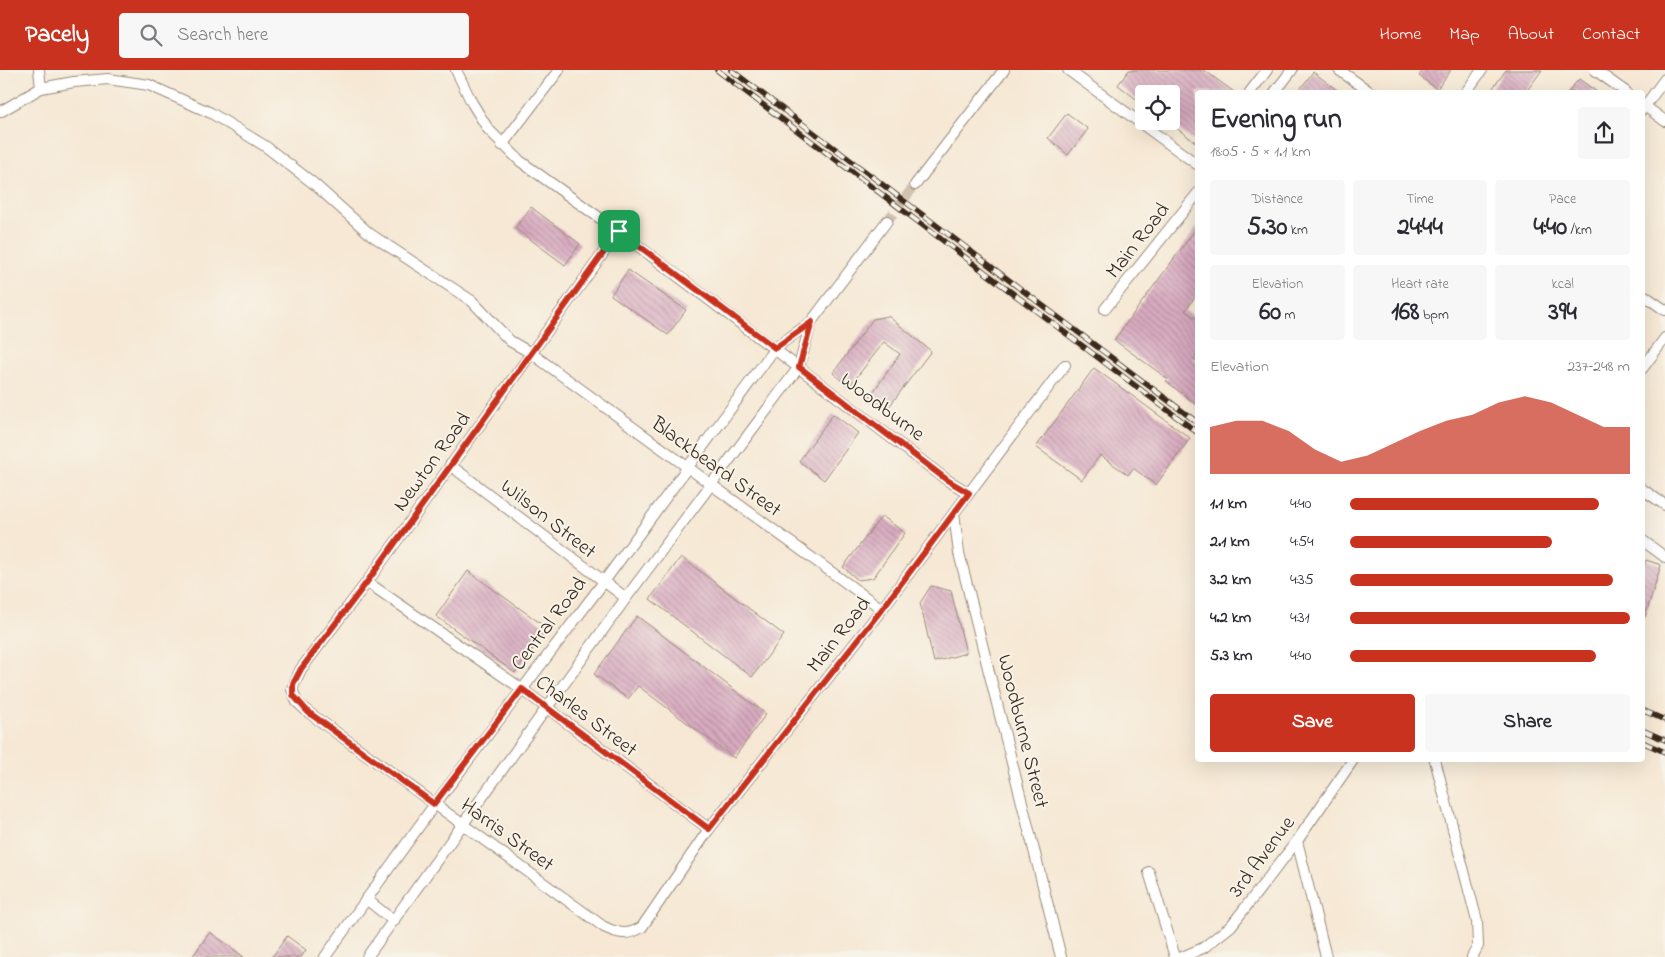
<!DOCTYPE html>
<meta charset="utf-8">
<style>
body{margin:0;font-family:"Indie Flower",sans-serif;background:#f7f7f7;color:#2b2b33;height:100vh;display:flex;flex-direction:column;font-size:19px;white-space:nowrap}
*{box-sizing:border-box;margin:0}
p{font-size:16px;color:#7c7c81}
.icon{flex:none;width:28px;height:28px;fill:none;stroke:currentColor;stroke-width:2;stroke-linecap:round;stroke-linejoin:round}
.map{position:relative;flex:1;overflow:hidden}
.sheet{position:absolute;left:1195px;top:20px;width:450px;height:672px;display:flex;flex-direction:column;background:#fff;border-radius:5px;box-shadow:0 5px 20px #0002}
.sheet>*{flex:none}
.controls{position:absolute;left:1135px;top:15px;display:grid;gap:10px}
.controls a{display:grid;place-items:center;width:45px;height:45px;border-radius:5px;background:#fff;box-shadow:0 5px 20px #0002;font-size:25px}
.pin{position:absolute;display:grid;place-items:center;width:42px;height:42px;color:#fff;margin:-21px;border-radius:10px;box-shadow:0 2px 8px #0006}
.round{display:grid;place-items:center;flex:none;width:52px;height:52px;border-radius:5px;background:#f7f7f7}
.overview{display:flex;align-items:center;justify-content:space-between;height:85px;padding:0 15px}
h1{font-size:28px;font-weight:700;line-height:38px}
.stats{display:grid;grid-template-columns:repeat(3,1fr);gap:8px;height:85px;padding:5px 15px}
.stats div{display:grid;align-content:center;border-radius:5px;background:#f7f7f7;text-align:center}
.stats b{font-size:25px;font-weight:700}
.stats small{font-size:14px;font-weight:400}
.stats p{font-size:14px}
.chart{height:140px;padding:10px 15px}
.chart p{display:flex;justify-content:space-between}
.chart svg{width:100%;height:90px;margin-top:5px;fill:#c8321e;opacity:.7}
.action{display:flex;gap:10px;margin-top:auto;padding:10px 15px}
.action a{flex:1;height:58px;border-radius:5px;background:#c8321e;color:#fff;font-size:20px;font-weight:700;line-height:58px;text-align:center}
.action a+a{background:#f7f7f7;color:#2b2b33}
ul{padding:0 15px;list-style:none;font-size:16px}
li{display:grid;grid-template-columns:80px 60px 1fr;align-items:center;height:38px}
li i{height:12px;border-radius:6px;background:#c8321e}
header{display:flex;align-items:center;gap:30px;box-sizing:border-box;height:70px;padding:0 25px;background:#c8321e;color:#fff}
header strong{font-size:24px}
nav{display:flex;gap:28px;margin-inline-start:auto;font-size:18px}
.search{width:350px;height:45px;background:#f7f7f7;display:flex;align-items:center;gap:12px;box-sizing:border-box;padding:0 18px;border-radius:5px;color:#7c7c81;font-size:19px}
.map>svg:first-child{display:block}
.building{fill:url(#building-back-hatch)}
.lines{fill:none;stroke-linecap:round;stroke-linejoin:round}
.minor-tunnel{stroke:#d1c2b0;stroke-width:10;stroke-dasharray:10 5;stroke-linecap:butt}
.minor-casing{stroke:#988979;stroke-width:12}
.minor{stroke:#fff;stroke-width:10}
.rail-casing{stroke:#3b2a1e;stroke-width:5.5}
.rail{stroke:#f7f3e8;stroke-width:4;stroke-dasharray:11;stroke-linecap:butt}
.route-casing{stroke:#fff;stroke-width:10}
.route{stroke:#c8321e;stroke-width:6}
.labels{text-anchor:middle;stroke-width:4;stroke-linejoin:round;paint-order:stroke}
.street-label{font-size:21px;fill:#3b2a1e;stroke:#f7f3e8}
</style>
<header>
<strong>Pacely</strong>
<div class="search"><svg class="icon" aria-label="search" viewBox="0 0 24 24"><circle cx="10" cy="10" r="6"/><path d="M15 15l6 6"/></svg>Search here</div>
<nav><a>Home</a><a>Map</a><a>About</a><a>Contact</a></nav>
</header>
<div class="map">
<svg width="1665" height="887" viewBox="0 0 1665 887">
<defs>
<pattern id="building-back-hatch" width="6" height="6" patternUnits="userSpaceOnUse" patternTransform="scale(1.25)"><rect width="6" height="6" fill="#d8aac0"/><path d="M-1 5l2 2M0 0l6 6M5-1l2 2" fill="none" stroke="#b08b9b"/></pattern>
</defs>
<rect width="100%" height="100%" fill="#f7f3e8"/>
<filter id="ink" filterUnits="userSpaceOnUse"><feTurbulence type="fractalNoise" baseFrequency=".02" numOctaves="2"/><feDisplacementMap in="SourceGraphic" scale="10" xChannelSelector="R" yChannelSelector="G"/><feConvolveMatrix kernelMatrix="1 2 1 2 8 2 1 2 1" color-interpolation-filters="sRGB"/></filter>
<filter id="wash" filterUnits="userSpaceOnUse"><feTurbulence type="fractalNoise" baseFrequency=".0096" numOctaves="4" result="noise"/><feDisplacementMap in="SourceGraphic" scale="20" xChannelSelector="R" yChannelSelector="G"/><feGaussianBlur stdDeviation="1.12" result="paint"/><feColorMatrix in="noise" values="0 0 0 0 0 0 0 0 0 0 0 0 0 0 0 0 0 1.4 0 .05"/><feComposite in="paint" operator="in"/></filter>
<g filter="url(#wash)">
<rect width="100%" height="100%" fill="#f6e8d4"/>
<g id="blocks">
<g class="building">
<path d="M1129,0H1204L1234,22H1198V74L1171,54V24H1144V35L1118,15Z"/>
<path d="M1423,0H1451L1437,19L1419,6Z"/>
<path d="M1506,0H1542L1526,22H1490Z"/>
<path d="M1313,2L1340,22H1298Z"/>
<path d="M1579,9L1597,22H1568Z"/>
<path d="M1067,43L1088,59L1068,85L1048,68Z"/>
<path d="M531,137L580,174L565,195L515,158Z"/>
<path d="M1198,156V223L1185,241L1198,250V283L1194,289L1198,292V336L1166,311L1168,309L1114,270Z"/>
<path d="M628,200L686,240L668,265L611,225Z"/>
<path d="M888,246L931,281L885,342L868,329L900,284L884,272L849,317L833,303L873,249Z"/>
<path d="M1094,298L1190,368L1156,415L1133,398L1128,405L1100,385L1082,410L1036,377Z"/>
<path d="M833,344L858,363L824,410L799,391Z"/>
<path d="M882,446L905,463L873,508L858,510L843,497Z"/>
<path d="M681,487L784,565L752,607L650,529Z"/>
<path d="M1646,490L1661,495L1645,547L1642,546V502Z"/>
<path d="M468,501L547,558L515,603L436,546Z"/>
<path d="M931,516L951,521L966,583L934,592L920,533Z"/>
<path d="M637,546L766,644L734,688L638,616L628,629L594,604Z"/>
<path d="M210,862L244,887H192Z"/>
<path d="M287,866L306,880L301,887H272Z"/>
</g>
</g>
</g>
<g filter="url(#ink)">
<use href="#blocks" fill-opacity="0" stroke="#988979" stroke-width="1"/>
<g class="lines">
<path class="minor-tunnel" d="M887,151L915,115"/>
<g class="minor-casing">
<g id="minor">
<path d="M39,0L41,18"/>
<path d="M456,0L472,33L488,59L520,91L625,166L947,410L969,423"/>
<path d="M1068,0L1198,95"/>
<path d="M1339,0L1370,22"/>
<path d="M1595,0L1626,22"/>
<path d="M1250,22L1267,0"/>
<path d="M1275,22L1292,0"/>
<path d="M1466,22L1482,0"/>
<path d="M1642,34L1665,51"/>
<path d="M1642,40L1665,9"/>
<path d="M0,42L41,18L74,12L108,9L149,15L211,43L265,76L313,113L370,164L472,231L510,271L531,283L882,539"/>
<path d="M502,75L559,0"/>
<path d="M915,115L1004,0"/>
<path d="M619,161L367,512L301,599L292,619L297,632L308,642L604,857C619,864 628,866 642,857L709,759L882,539L1065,295"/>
<path d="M1642,224L1665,240"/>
<path d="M1105,239L1198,123"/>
<path d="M1642,299L1665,268"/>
<path d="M450,395L626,528"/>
<path d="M1642,419L1665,435"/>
<path d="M954,443L959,483L1061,887"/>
<path d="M1642,470L1665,487"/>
<path d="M367,512L522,619L709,759"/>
<path d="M1435,690L1477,851L1478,876L1472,887"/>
<path d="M1297,771L1326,887"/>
<path d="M1149,802L1175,887"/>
<path d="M366,829L394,851"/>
<path d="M325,887L435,734L603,513L775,278L811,252L887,151"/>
<path d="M367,887L626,528L799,297L811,252"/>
<path d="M1182,887L1203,878L1231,856L1297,771L1353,690"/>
</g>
</g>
<use href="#minor" class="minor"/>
<g class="rail-casing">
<g id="rail">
<path d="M717,0L1198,363"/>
<path d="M731,0L1198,353"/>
<path d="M1642,640L1665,650"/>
<path d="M1642,660L1665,670"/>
<path d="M1642,672L1665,682"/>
</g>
</g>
<use href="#rail" class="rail"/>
</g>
</g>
<g class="lines" filter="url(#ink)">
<g class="route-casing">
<path id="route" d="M619,161L775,278L812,252L799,297L947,410L969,423L882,539L709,759L522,619L434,734L308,642L293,625V614L301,599L367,512Z"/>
</g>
<use href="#route" class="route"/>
</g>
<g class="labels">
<g class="street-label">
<text transform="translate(1137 170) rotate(-52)" y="7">Main Road</text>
<text transform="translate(883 336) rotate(37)" y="7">Woodburne</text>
<text transform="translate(431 391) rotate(-54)" y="7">Newton Road</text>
<text transform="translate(717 396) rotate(36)" y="7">Blackbeard Street</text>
<text transform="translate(549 448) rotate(38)" y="7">Wilson Street</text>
<text transform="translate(548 553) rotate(-53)" y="7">Central Road</text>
<text transform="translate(838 564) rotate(-52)" y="7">Main Road</text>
<text transform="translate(587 645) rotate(37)" y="7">Charles Street</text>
<text transform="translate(1024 661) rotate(76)" y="7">Woodburne Street</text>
<text transform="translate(508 764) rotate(36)" y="7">Harris Street</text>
<text transform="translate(1261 786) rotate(-53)" y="7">3rd Avenue</text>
</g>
</g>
</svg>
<div class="controls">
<a><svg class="icon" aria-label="locate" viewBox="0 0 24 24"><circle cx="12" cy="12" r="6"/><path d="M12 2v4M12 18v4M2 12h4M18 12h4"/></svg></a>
</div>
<div class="pin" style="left:619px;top:161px;background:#1e9e55"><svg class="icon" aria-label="arrive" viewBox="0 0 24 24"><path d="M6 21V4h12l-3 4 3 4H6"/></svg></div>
<section class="sheet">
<div class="overview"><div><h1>Evening run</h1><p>18:05 · 5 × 1.1 km</p></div><a class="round"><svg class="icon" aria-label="share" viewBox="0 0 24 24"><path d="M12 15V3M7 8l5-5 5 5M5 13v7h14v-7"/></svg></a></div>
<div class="stats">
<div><p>Distance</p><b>5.30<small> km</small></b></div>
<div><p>Time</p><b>24:44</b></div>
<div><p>Pace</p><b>4:40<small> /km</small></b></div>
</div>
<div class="stats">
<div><p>Elevation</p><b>60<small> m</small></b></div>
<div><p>Heart rate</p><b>168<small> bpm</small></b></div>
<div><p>kcal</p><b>394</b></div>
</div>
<div class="chart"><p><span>Elevation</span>237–248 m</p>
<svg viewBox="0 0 160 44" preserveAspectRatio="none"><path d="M0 44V21L10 18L20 18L30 23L40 32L50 38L60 35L70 29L80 23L90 18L100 15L110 9L120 6L130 9L140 15L150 21L160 21V44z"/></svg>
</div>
<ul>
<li><b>1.1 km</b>4:40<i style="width:89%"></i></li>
<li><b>2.1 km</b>4:54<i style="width:72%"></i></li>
<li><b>3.2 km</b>4:35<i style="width:94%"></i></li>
<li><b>4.2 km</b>4:31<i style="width:100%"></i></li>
<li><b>5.3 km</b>4:40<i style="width:88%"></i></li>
</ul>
<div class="action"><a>Save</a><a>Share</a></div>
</section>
</div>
